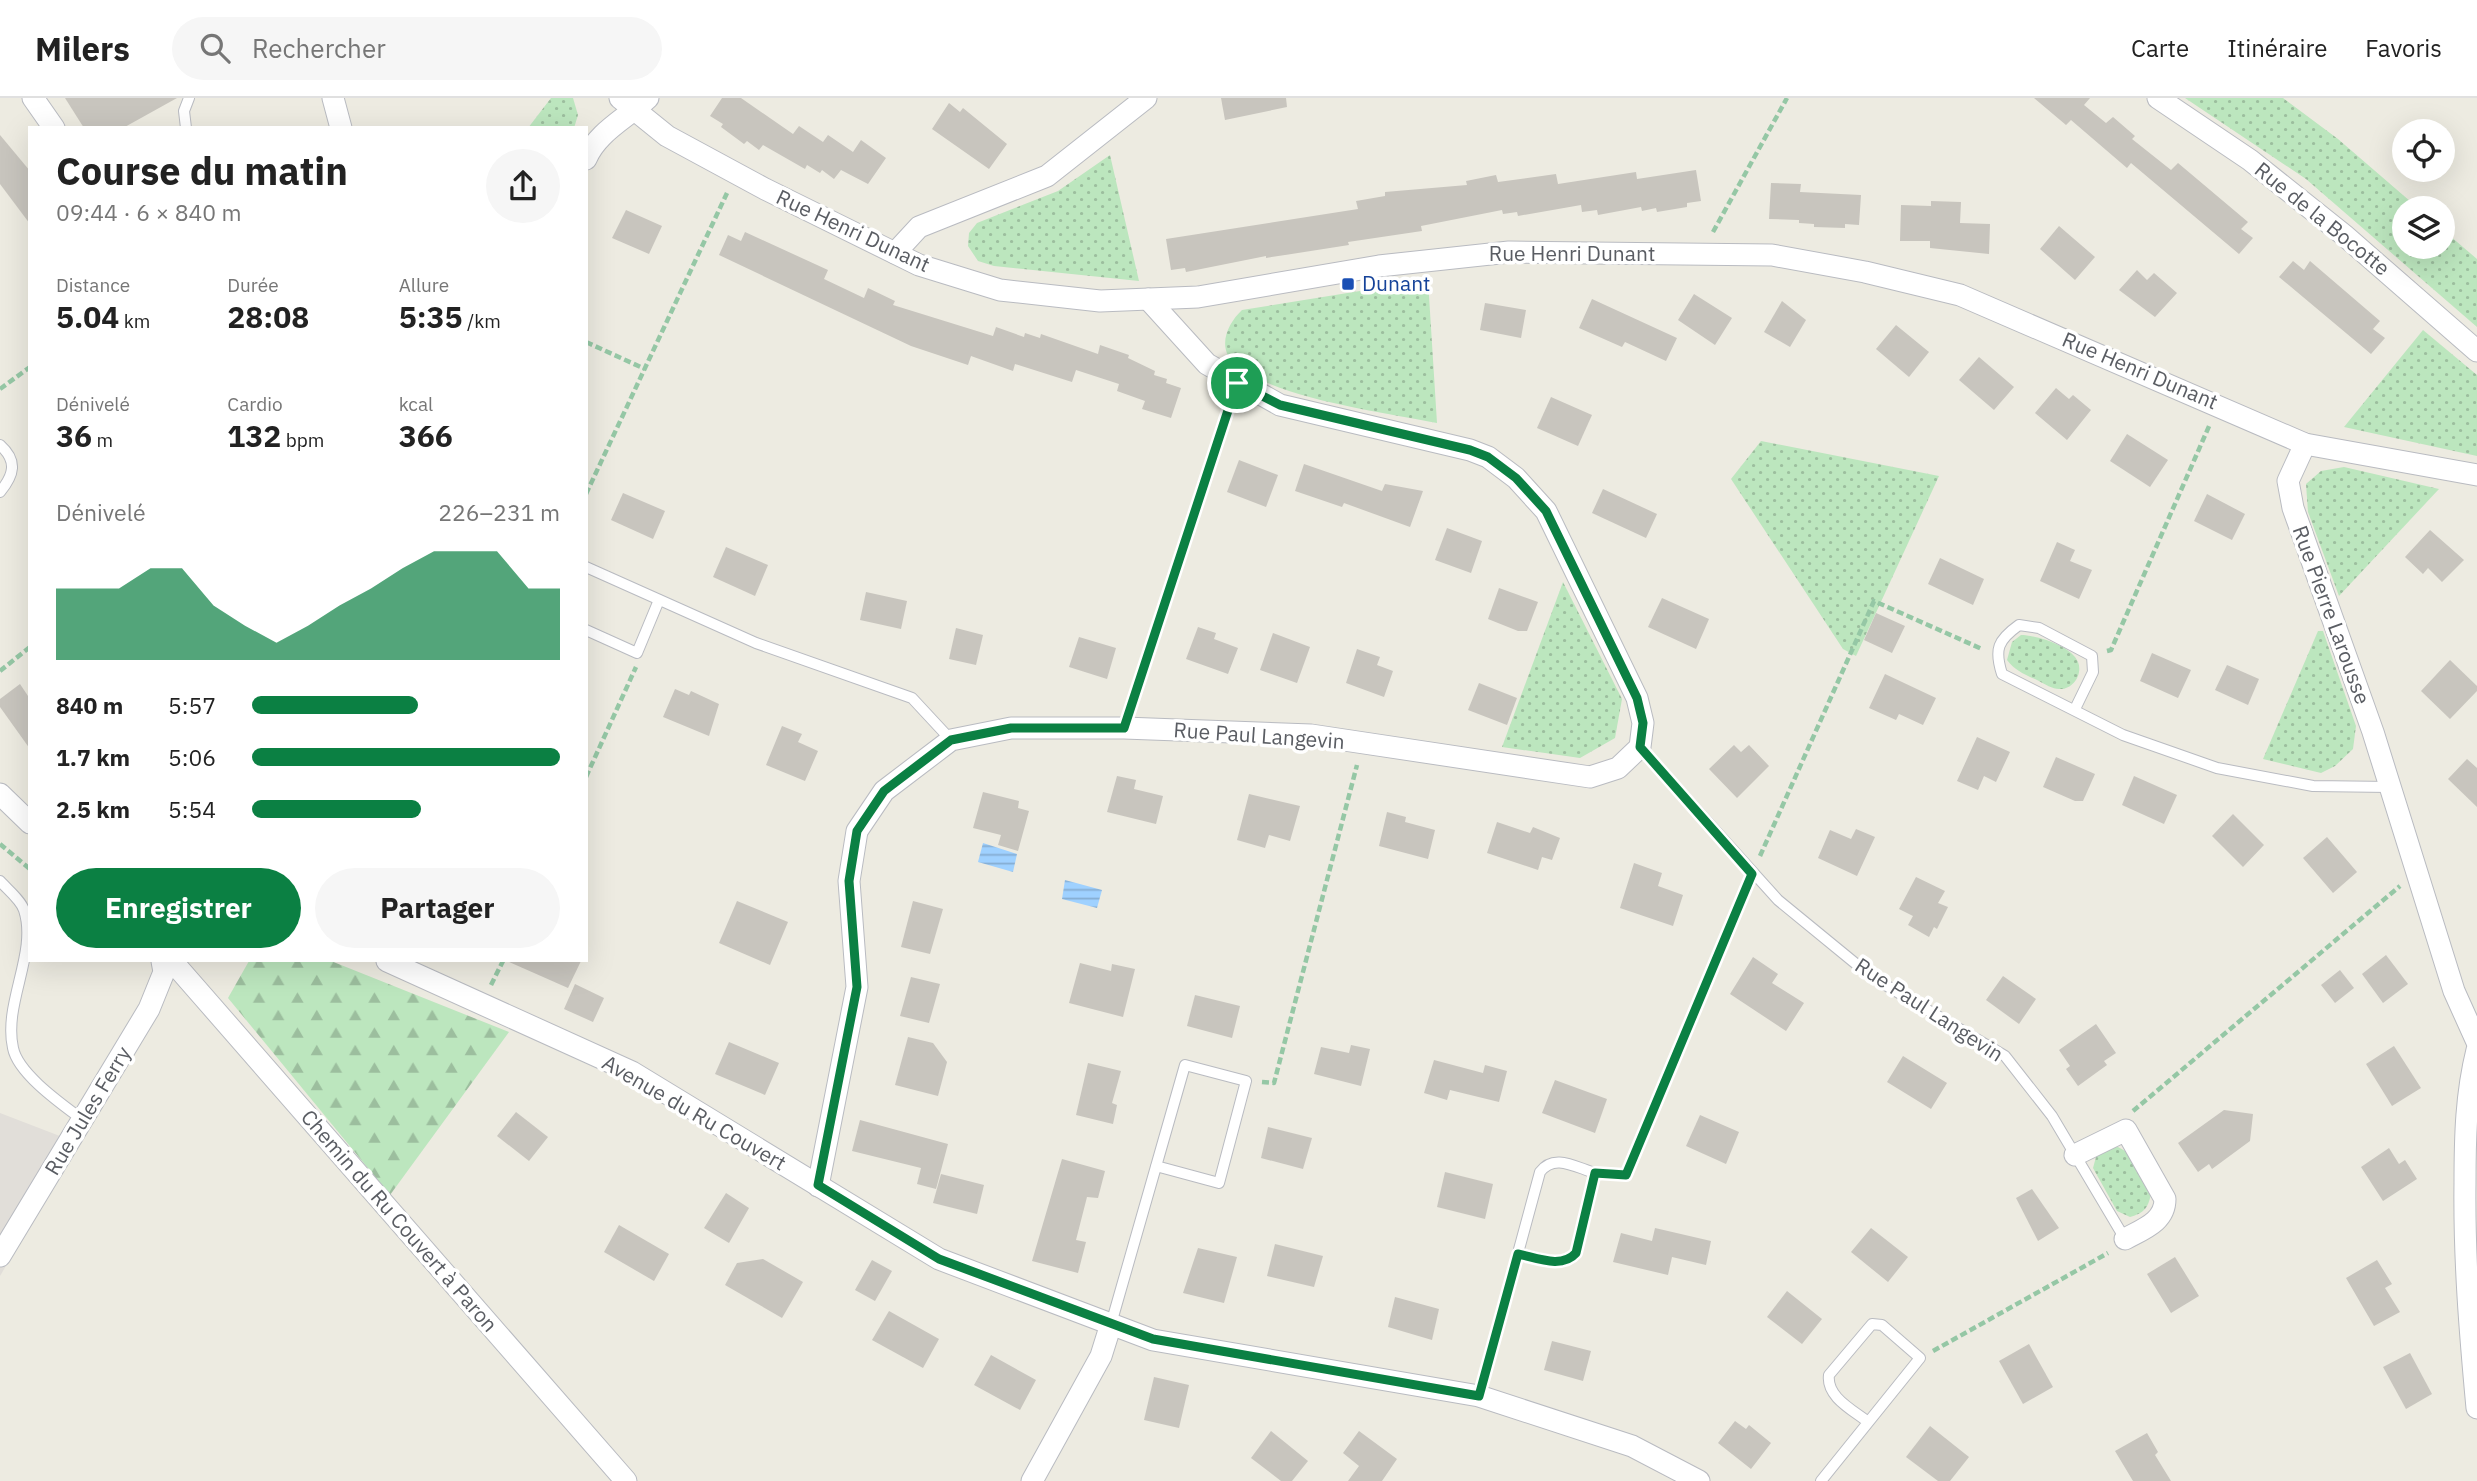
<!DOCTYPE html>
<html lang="fr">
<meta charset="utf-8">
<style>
body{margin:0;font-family:"IBM Plex Sans",sans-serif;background:#f6f6f6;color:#222;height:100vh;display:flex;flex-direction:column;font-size:26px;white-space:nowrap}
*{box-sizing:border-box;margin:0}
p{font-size:23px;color:#767676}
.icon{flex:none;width:38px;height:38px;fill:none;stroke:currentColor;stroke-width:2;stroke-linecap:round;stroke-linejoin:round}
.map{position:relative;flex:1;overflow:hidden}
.side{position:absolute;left:28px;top:28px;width:560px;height:836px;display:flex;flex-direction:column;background:#fff;border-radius:0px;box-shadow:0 7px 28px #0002}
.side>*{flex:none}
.fabs{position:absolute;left:2392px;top:21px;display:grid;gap:14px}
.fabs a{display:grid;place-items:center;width:63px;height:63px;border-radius:50%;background:#fff;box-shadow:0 7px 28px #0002;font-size:35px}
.pin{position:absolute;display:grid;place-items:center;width:60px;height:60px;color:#fff;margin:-30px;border:4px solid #fff;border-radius:50%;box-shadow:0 2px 7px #0007}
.round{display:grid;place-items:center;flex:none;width:74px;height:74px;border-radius:37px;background:#f6f6f6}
.summary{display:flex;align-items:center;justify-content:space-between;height:119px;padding:0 28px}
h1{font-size:38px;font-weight:700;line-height:52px}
.figures{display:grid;grid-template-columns:repeat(3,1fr);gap:10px;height:119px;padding:7px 28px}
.figures div{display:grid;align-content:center}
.figures b{font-size:30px;font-weight:700}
.figures small{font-size:19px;font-weight:400}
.figures p{font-size:19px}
.chart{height:196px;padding:14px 28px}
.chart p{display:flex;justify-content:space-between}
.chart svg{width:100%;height:126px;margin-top:7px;fill:#0b8043;opacity:.7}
.cta{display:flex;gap:14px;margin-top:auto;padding:14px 28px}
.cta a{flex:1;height:80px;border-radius:42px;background:#0b8043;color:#fff;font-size:28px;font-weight:700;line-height:80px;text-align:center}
.cta a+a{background:#f6f6f6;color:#222}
ul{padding:0 28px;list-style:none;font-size:23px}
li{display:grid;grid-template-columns:112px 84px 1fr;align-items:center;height:52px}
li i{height:18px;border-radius:9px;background:#0b8043}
header{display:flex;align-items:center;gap:42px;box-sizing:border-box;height:98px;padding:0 35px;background:#fff;border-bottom:2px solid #e0e0e0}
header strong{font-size:33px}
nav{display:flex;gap:38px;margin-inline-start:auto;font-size:24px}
.search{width:490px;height:63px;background:#f6f6f6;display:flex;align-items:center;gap:18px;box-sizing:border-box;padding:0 24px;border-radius:38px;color:#767676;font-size:26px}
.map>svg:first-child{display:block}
.industrial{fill:#e1ded9}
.green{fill:url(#green-dots)}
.forest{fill:url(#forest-firs)}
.water{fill:url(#water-rules)}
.building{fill:#c8c5be}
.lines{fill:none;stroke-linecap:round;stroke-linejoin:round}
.lane-casing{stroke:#b9bbc1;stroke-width:12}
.street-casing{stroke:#b9bbc1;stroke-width:23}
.path{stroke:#95c7a5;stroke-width:4.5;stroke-dasharray:7 3.5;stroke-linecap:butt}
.lane{stroke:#fff;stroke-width:10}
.street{stroke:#fff;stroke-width:21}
.route-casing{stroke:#fff;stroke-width:14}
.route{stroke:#0b8043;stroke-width:9}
.transit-dot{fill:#1a4fb4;stroke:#fff;stroke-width:2.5}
.labels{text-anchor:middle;stroke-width:7;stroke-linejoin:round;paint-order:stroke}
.street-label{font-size:21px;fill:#5a5d63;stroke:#fff}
.transit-label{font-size:21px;fill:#164399;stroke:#fff;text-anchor:start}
</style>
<header>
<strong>Milers</strong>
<div class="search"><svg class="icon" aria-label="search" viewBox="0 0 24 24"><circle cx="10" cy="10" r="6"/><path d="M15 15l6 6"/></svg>Rechercher</div>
<nav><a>Carte</a><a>Itinéraire</a><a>Favoris</a></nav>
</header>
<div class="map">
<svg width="2477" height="1383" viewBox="0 0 2477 1383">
<defs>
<pattern id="green-dots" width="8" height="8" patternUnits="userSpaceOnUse" patternTransform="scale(1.75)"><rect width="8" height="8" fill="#bce6be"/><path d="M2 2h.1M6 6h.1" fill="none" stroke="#9cbe9e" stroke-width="1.8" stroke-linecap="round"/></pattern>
<pattern id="forest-firs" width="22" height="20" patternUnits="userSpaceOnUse" patternTransform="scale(1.75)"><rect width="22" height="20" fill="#bce6be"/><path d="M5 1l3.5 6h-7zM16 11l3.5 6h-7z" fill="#9cbe9e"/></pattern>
<pattern id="water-rules" width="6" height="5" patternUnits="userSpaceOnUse" patternTransform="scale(1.75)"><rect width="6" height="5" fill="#9fd1ff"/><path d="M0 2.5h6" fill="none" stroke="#85add2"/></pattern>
</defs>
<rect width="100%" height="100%" fill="#edebe1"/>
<path class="industrial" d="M0,1015L78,1045L0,1178Z"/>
<g class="green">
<path d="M551,0H573L578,17L574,30H528Z"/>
<path d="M2185,0H2283L2338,41L2418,110H2404V149H2443V132L2477,161V229L2306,81Z"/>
<path d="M1110,57L1139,183L994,168L978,163L968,148L969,135L977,125L1058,93Z"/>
<path d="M1428,182L1437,325C1383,314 1278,301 1236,267C1216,251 1227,226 1242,212Z"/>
<path d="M2423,232L2477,277V358L2344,329Z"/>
<path d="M1761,343L1939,378L1856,558L1843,551L1731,381Z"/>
<path d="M2344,369L2439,391L2339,498L2308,414L2306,386L2321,373Z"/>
<path d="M1563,484L1622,601L1615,640L1580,660L1502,649Z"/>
<path d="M2318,533H2323L2356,628L2353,651L2335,668L2321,675L2263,661Z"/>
<path d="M2021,537C2036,537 2072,548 2078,564C2083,576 2073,592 2059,591C2053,591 2044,586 2039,583C2026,577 2015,573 2007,562L2012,544Z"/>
<path d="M2118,1049L2127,1054L2151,1096C2148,1110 2144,1115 2130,1119L2117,1113L2093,1070L2096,1059L2103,1050Z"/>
</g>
<path class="forest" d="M249,863H331L509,934L390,1097L228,900Z"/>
<g class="water">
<path d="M983,745L1017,756L1013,774L978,764Z"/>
<path d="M1065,782L1102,792L1097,810L1062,801Z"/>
</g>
<g class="building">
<path d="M65,0H177L123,30H84Z"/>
<path d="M722,0H741L793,36L799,28L823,44L828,37L853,54L861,42L886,60L868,86L841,72L834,81L822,72L820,75L807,67L805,71L763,47L759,52L747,43L744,46L721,29L723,26L710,18Z"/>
<path d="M1221,0H1286L1287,9L1225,22Z"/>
<path d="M2034,0H2090L2084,7L2106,25L2113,19L2135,38L2132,41L2171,72L2178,65L2248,124L2241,131L2253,140L2239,156L2131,65L2127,70L2071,22L2066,27Z"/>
<path d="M949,5L960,14L963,10L1007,46L989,71L932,31Z"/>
<path d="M0,37L30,73V126L0,86Z"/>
<path d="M1696,72L1701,103L1687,105V109L1657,114L1656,110L1642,113L1641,109L1598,117L1597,112L1582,114L1581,107L1518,118L1517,114L1503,116L1502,112L1421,128L1422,133L1348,144L1349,147L1266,160V158L1186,174L1185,170L1171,172L1166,141L1358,111L1356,103L1385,98V94L1467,87L1466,83L1496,77L1498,84L1556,76L1558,86L1636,74L1637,81Z"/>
<path d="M1771,85L1801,86L1800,94L1861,97L1859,127L1845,126V130L1814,129V126L1799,125V122L1769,121Z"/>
<path d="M1931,103L1961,104L1960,125L1990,126L1989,156L1930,150V143H1900L1901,107L1931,108Z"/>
<path d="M626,112L662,128L649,156L612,140Z"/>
<path d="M2059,128L2095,159L2075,182L2040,151Z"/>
<path d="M745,134L828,172L824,181L864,200L868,190L895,203L893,207L993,238L996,229L1024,239L1025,235L1040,240L1041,236L1098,256L1100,247L1129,257L1128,260L1155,273L1154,277L1167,281L1166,285L1181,290L1171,320L1142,311L1145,303L1117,293L1119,286L1076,272L1072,284L1015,266L1013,273L971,258L968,267L911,248L719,157L728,137L741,143Z"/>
<path d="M2293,163L2304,172L2310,163L2380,223L2373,231L2385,240L2371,256L2279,179Z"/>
<path d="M2137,172L2147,182L2154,175L2177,195L2155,219L2119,192Z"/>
<path d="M1694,196L1732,220L1715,247L1678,222Z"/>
<path d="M1592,201L1677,240L1666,263L1625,244L1622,249L1579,230Z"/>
<path d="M1782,203L1806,222L1790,249L1764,234Z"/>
<path d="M1485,205L1526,212L1521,240L1480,232Z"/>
<path d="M1896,227L1929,254L1909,279L1876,251Z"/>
<path d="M1979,259L2014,289L1994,312L1959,282Z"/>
<path d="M2056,290L2069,301L2073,297L2091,312L2067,342L2035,315Z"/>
<path d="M1551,299L1592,317L1578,348L1537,330Z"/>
<path d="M2127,336L2168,362L2150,389L2110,363Z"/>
<path d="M1239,362L1278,377L1266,409L1227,394Z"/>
<path d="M1304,366L1382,393L1385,386L1423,393L1410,429L1344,405L1342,409L1295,393Z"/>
<path d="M1603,391L1657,416L1646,440L1592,415Z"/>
<path d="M623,395L665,413L653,441L611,422Z"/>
<path d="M2207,396L2245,416L2232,442L2194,423Z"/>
<path d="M1447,430L1482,443L1471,475L1435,462Z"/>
<path d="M2430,432L2464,462L2442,484L2428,470L2423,476L2405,459Z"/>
<path d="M2057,444L2075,452L2070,463L2092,472L2079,501L2040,483Z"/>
<path d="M726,449L768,467L755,498L713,479Z"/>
<path d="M1940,460L1984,481L1973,507L1928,486Z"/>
<path d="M1499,490L1538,504L1527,533H1518L1488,521Z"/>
<path d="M866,494L907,503L901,531L860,522Z"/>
<path d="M1662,500L1709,521L1696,551L1648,529Z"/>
<path d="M1876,515L1905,528L1892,555L1864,542Z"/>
<path d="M1198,529L1216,535L1214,541L1238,550L1228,576L1186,561Z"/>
<path d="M956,530L983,537L976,567L949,561Z"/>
<path d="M1273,535L1310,549L1297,585L1260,572Z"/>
<path d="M1079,539L1116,550L1107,581L1069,569Z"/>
<path d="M1357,551L1380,559L1377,567L1393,573L1384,599L1346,585Z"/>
<path d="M2152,555L2191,572L2178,600L2140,583Z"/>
<path d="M2450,562L2477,588V593L2450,621L2421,593Z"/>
<path d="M2227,567L2259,581L2248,607L2215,592Z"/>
<path d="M1885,576L1936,600L1923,627L1899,616L1896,622L1869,610Z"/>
<path d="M1479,585L1517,600L1507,627L1468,612Z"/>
<path d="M20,586L30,601V651L0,609V601Z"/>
<path d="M675,591L689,597L691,593L719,606L709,638L663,619Z"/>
<path d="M782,628L802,636L798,644L818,653L805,683L766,667Z"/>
<path d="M1977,639L2010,654L1996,684L1984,678L1978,692L1957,683Z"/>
<path d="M1734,647L1741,654L1749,647L1769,668L1737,700L1709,671Z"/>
<path d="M2056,659L2095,676L2083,703H2075L2043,689Z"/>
<path d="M2467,661L2477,670V709L2448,681Z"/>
<path d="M1117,678L1136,682L1134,691L1163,698L1156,726L1107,714Z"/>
<path d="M2134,678L2177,697L2164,726L2122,707Z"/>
<path d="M983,694L1019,703L1018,710L1029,713L1018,753L998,747L1001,737L973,730Z"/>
<path d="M1249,696L1300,708L1290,743L1269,737L1265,750L1237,742Z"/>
<path d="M1387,714L1406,719L1405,724L1435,732L1428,761L1379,748Z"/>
<path d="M2233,716L2264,747L2243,769L2212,738Z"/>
<path d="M1497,724L1530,735L1533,729L1560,740L1552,762L1542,759L1538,772L1487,755Z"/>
<path d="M1856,731L1875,739L1857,778L1818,760L1830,732L1851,741Z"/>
<path d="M2327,739L2357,774L2333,795L2303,760Z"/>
<path d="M1634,765L1662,775L1658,788L1683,797L1673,828L1620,810Z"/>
<path d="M1916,779L1945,793L1938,805L1948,809L1937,831L1934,829L1929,839L1908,827L1913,818L1899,811Z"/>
<path d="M737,803L788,824L770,867L719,845Z"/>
<path d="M913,803L943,811L930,856L901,849Z"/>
<path d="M2386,857L2408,886L2383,905L2362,876Z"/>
<path d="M1753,859L1778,876L1772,885L1804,905L1786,933L1730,896Z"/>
<path d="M507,863H581L568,890Z"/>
<path d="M1080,865L1111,873L1112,866L1135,871L1123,919L1069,905Z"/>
<path d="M2340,872L2354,890L2335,905L2321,887Z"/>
<path d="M2003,878L2036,901L2019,926L1986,902Z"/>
<path d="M911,879L940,886L929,925L900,918Z"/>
<path d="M575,886L604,900L593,924L564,911Z"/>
<path d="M1195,897L1240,908L1232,940L1187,928Z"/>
<path d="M2096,926L2116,955L2104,963L2107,967L2078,988L2066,971L2070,968L2059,952Z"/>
<path d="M908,939L933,945L947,964L938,998L895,987Z"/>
<path d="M729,944L779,965L765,997L715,976Z"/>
<path d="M1351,947L1370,951L1361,988L1314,976L1321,949L1349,955Z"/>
<path d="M2394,948L2421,990L2392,1008L2366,966Z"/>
<path d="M1903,958L1947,985L1931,1011L1887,984Z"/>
<path d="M1434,962L1483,975L1485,967L1507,973L1499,1004L1450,992L1447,1002L1424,995Z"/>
<path d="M1088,965L1121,973L1112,1005L1117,1007L1113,1026L1076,1017Z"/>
<path d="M1555,982L1607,1001L1595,1035L1542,1015Z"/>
<path d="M2224,1012L2253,1016L2250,1043L2212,1071L2209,1066L2198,1074L2178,1045Z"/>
<path d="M516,1014L548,1039L529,1063L497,1038Z"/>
<path d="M1700,1017L1739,1034L1726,1066L1686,1048Z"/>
<path d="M860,1022L948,1046L936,1091L917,1086L921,1070L852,1053Z"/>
<path d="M1268,1029L1312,1040L1303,1071L1261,1060Z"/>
<path d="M2389,1050L2399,1066L2405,1062L2417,1081L2383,1103L2361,1069Z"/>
<path d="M1062,1061L1105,1073L1098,1100L1087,1099L1076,1142L1086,1144L1078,1175L1032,1163Z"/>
<path d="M1445,1074L1493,1086L1485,1121L1437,1109Z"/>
<path d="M941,1076L984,1087L977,1116L933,1105Z"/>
<path d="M2032,1091L2059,1130L2038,1143L2016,1100Z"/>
<path d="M726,1095L749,1110L729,1145L704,1130Z"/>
<path d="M619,1127L669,1156L654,1183L604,1154Z"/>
<path d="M1655,1130L1711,1143L1706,1167L1672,1159L1668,1177L1613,1164L1621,1135L1652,1143Z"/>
<path d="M1871,1130L1908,1159L1888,1184L1851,1154Z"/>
<path d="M1275,1146L1323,1158L1314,1189L1267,1178Z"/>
<path d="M1198,1150L1237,1159L1224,1205L1183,1195Z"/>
<path d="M2175,1159L2199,1198L2171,1215L2147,1176Z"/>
<path d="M763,1161L803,1184L782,1220L725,1187L737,1165Z"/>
<path d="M872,1162L892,1173L875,1203L855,1192Z"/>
<path d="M2377,1162L2392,1186L2385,1190L2400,1214L2374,1228L2346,1180Z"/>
<path d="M1787,1193L1822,1221L1802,1246L1767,1219Z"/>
<path d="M1395,1199L1439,1211L1432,1242L1388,1229Z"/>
<path d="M889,1213L939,1241L923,1270L872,1242Z"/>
<path d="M1552,1243L1591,1253L1583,1283L1544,1272Z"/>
<path d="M2029,1246L2053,1289L2023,1306L1999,1263Z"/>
<path d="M2410,1255L2432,1296L2406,1311L2383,1269Z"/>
<path d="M991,1257L1036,1282L1020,1312L974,1287Z"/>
<path d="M1154,1279L1189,1287L1179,1330L1144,1322Z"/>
<path d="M1735,1323L1746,1331L1749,1327L1771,1345L1751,1371L1718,1345Z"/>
<path d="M1930,1328L1969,1359L1950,1383H1938L1906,1359Z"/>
<path d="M1271,1333L1308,1363L1292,1383H1281L1251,1360Z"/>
<path d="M1359,1333L1397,1361L1382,1383H1348L1359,1368L1343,1355Z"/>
<path d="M2147,1335L2158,1354L2155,1357L2171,1383H2133L2115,1353Z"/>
</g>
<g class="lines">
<g class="lane-casing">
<g id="lane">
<path d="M186,30L184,13L189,0"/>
<path d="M0,347C18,363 14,377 0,394"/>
<path d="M586,469L756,545L912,600L951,642"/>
<path d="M586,532L637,555L659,502"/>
<path d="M2075,611L2093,574L2092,558L2039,530L2019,527C1998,542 1994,551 2002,576L2123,637L2217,670L2313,688L2390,689"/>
<path d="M1640,649L1778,802L1872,879L2005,958L2052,1018L2125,1141"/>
<path d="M0,783C7,791 21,802 24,812C38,855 3,905 13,950C18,976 63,1007 83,1022"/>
<path d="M1111,1226L1185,967L1246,983L1219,1085L1156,1068"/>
<path d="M1479,1298L1518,1155C1537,1160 1562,1171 1576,1155L1595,1075C1575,1069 1554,1055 1540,1074L1518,1155"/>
<path d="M1821,1383L1920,1260L1882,1227L1872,1226L1829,1277C1826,1299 1853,1312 1868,1324"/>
</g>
</g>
<g class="street-casing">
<g id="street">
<path d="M33,0L54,30"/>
<path d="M333,0L341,30"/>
<path d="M620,0L667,38L765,91L919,167L1000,192L1100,203L1198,199L1379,168L1509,154L1772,157L1865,174L1960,197L2305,346L2477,377"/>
<path d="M2158,0L2250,62L2344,137L2477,253"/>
<path d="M586,61C597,34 627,20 648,0"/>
<path d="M895,155L919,129L1047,78L1146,0"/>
<path d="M2305,346L2288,383L2293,410L2373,634L2454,893L2477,944"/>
<path d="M0,696L30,725"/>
<path d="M172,863L626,1383"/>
<path d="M387,863L632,974L939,1161L1153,1242L1479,1298L1632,1348L1699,1383"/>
<path d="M2477,952C2466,996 2465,1039 2465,1085C2464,1161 2470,1235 2477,1310"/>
<path d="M2075,1057L2126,1032L2165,1101C2165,1124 2143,1131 2125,1141"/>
<path d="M818,1088L857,889L849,783L857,733L884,693L951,642L1011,630H1124L1311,637L1590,679L1618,670L1640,649L1643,625L1637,600L1546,413L1516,380L1488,359L1470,352L1280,307L1207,266L1148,201"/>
<path d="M0,1158L149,911L164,874L162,863"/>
<path d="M1032,1383L1101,1258L1111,1226"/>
</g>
</g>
<g class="path">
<path d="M1713,134L1787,0"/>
<path d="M586,244L645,271"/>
<path d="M0,291L30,269"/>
<path d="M586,396L727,95"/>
<path d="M2107,553L2111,552L2210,326"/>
<path d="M0,573L30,549"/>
<path d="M1131,609L1231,304"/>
<path d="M586,679L636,569"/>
<path d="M0,746L30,771"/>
<path d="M1760,758L1874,503L1982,551"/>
<path d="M491,887L503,863"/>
<path d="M1262,984L1274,985L1357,667"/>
<path d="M2133,1013L2400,788"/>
<path d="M1610,1076L1626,1077L1746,790"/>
<path d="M1933,1253L2108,1155"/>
</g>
<use href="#lane" class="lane"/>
<use href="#street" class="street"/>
</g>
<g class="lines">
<g class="route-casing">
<path id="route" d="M1237,285L1280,307L1470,352L1488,359L1516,380L1546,413L1637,600L1643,625L1640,649L1752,776L1626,1077L1595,1075L1576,1155C1562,1171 1537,1160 1518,1156L1479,1298L1153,1241L939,1161L818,1087L857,889L849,783L857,733L884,693L951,642L1011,630H1124Z"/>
</g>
<use href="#route" class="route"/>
</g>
<rect class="transit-dot" x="1341" y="179" width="14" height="14" rx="3.5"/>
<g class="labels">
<g class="street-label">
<text transform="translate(2322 121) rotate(39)" y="7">Rue de la Bocotte</text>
<text transform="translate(853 133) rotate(25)" y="7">Rue Henri Dunant</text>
<text x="1572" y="163">Rue Henri Dunant</text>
<text transform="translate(2140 273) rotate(23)" y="7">Rue Henri Dunant</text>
<text transform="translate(2331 517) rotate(70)" y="7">Rue Pierre Larousse</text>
<text transform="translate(1259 638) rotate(4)" y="7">Rue Paul Langevin</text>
<text transform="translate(1929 912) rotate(33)" y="7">Rue Paul Langevin</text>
<text transform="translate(88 1013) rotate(-59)" y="7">Rue Jules Ferry</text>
<text transform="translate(694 1015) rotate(30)" y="7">Avenue du Ru Couvert</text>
<text transform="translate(399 1123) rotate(49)" y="7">Chemin du Ru Couvert à Paron</text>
</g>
<g class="transit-label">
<text x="1362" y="193">Dunant</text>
</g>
</g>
</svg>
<div class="fabs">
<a><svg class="icon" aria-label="locate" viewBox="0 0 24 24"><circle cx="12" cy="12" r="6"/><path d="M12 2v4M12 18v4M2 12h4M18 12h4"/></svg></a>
<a><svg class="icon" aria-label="layers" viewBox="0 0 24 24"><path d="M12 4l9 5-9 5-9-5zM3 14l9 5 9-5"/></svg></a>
</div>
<div class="pin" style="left:1237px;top:285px;background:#1e9e55"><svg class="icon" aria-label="arrive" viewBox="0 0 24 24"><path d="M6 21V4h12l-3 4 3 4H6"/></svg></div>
<section class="side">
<div class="summary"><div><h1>Course du matin</h1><p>09:44 · 6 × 840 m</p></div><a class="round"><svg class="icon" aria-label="share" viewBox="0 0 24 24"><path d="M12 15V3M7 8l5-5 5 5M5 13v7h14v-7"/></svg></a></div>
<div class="figures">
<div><p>Distance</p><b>5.04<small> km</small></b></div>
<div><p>Durée</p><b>28:08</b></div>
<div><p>Allure</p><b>5:35<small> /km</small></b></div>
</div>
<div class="figures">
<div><p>Dénivelé</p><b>36<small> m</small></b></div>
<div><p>Cardio</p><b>132<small> bpm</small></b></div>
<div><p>kcal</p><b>366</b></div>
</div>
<div class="chart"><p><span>Dénivelé</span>226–231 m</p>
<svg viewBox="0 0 160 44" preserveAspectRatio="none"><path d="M0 44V19L10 19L20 19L30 12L40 12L50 25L60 32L70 38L80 32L90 25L100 19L110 12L120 6L130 6L140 6L150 19L160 19V44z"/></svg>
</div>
<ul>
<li><b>840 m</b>5:57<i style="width:54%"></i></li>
<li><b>1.7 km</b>5:06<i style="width:100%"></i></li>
<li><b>2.5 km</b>5:54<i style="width:55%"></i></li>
</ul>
<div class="cta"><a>Enregistrer</a><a>Partager</a></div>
</section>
</div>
